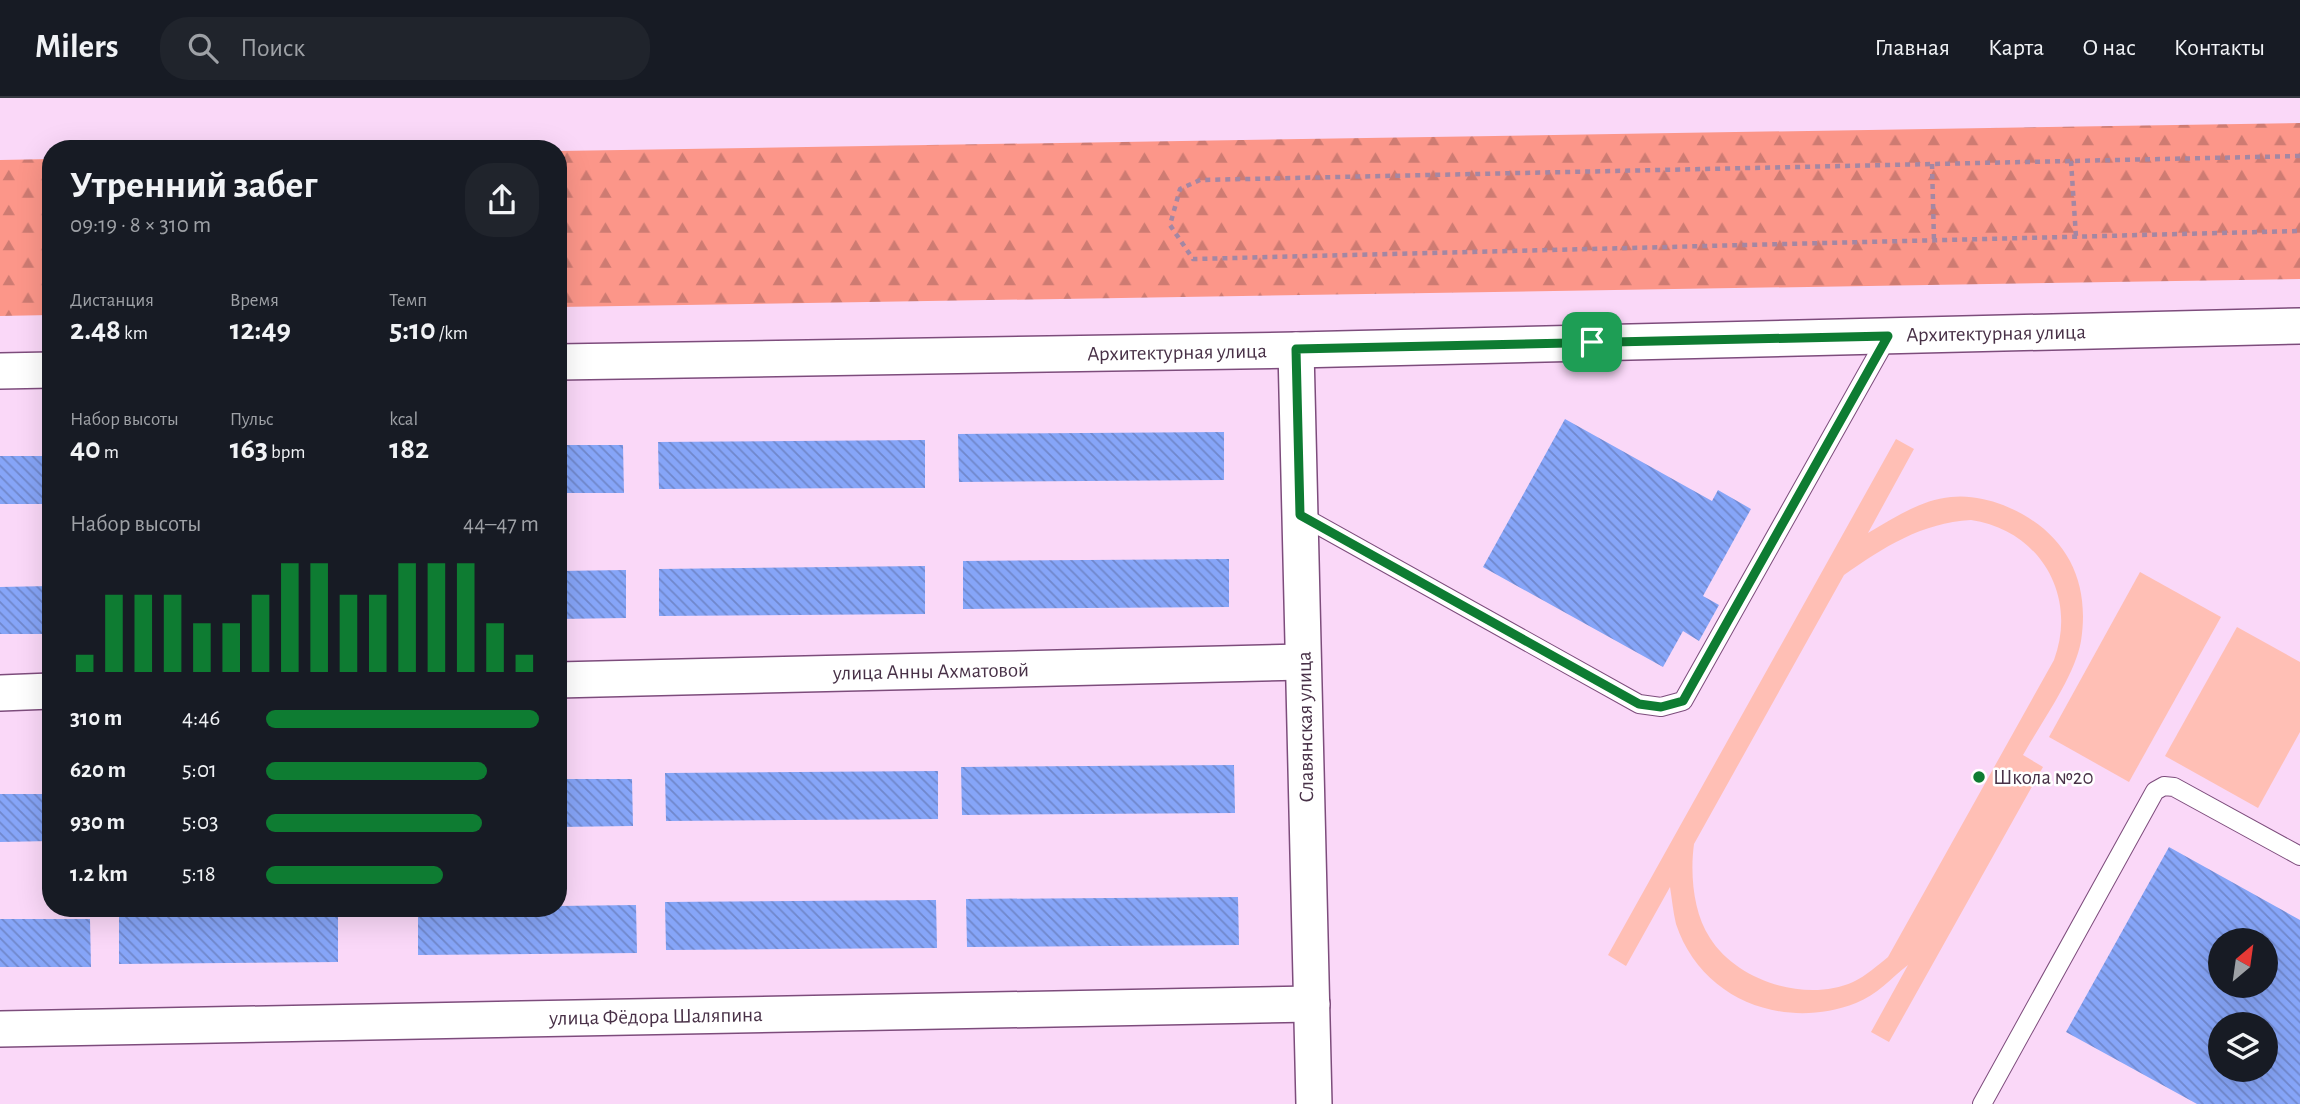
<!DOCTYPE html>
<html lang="ru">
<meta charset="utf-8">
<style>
body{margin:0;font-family:"Alegreya Sans",sans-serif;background:#20242c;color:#f1f3f6;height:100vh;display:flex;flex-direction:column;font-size:26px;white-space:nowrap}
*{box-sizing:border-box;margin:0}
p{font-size:23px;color:#9ea1a6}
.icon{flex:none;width:38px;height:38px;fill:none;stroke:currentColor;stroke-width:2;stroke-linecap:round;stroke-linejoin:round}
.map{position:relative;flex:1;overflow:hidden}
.side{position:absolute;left:42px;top:42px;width:525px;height:777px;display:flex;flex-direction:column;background:#171b24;border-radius:28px;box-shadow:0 7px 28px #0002}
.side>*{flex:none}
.needle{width:46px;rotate:29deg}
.buttons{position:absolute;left:2208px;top:830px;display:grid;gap:14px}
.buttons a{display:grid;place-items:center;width:70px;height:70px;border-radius:50%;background:#171b24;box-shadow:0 7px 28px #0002;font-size:35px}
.pin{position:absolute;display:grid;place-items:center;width:60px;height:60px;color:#fff;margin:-30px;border-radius:14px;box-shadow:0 4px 10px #0006}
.round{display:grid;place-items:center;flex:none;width:74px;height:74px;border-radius:28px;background:#20242c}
.headline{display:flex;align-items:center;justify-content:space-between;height:119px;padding:0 28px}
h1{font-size:38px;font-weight:600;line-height:52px}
.stats{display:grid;grid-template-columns:repeat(3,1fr);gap:10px;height:119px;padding:7px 28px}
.stats div{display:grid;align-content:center}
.stats b{font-size:30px;font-weight:600}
.stats small{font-size:19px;font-weight:400}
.stats p{font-size:19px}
.chart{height:196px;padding:14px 28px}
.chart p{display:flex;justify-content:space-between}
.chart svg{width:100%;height:126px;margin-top:7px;stroke:#0e7c32;stroke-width:6}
ul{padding:0 28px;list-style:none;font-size:23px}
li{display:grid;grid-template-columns:112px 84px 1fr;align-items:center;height:52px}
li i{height:18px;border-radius:9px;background:#0e7c32}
header{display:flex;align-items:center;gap:42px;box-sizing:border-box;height:98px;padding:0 35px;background:#171b24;border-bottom:2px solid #363941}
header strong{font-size:33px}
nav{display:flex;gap:38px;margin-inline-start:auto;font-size:24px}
.search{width:490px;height:63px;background:#20242c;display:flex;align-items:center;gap:18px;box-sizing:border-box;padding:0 24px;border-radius:28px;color:#9ea1a6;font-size:26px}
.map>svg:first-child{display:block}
.grass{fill:#ffbfb5;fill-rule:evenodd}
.forest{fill:url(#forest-firs)}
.building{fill:url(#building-back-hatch);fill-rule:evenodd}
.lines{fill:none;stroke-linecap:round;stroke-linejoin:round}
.lane-casing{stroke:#7d4c7c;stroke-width:20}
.street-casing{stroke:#7d4c7c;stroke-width:38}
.path{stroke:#a487a3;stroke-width:4.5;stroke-dasharray:5 5;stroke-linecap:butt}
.lane{stroke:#fff;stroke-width:18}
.street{stroke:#fff;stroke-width:35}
.route-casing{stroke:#fff;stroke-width:14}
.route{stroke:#0e7c32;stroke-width:9}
.poi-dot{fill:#0e7c32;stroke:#fff;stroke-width:2.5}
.labels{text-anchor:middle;stroke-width:5;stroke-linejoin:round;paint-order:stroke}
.street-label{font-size:21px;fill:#483147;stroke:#fff}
.poi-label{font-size:21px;fill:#483147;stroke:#fff;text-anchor:start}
</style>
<header>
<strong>Milers</strong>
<div class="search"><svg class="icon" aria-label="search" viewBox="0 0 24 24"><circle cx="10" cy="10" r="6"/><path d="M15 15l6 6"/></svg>Поиск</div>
<nav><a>Главная</a><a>Карта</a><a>О нас</a><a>Контакты</a></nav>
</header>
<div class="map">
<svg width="2300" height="1006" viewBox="0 0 2300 1006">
<defs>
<pattern id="forest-firs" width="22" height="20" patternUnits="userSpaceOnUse" patternTransform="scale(1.75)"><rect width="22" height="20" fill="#fc9689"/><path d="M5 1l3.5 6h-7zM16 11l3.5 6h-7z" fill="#ce7b72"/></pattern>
<pattern id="building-back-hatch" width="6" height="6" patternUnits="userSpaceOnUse" patternTransform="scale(1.75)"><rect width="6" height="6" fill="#86a5f8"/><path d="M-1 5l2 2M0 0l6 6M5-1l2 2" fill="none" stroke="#7087cb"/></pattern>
</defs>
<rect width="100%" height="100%" fill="#fad8f8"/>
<g class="grass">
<path d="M1896,341L1914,351L1868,435C1894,420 1920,402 1951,399C1969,397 1987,401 2003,407C2063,431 2091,479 2081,543C2075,578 2041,625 2023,657L2043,669L1889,944L1871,934L1908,867C1891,880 1877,897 1856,905C1784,933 1701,902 1676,826C1673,814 1672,801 1670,789L1626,868L1608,857ZM1971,422C2040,432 2078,498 2054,562L1888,859C1878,867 1866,878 1853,884C1806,905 1737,883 1710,840C1693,815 1690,775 1694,746L1844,477C1884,449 1921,425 1971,422Z"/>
<path d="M2140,474L2221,519L2129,684L2049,639Z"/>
<path d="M2237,529L2300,564V634L2258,710L2165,658Z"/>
</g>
<g class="forest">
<path d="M2300,25V181L558,209V53Z"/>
<path d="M51,61V217L0,218V62Z"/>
</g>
<g class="building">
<path d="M1565,321L1712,403L1718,392L1751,411L1703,498L1719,507L1699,543L1683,533L1663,569L1483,469Z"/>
<path d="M1224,334V382L959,384L958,336Z"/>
<path d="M925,342V390L659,391L658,344Z"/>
<path d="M558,347H623L624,395H558Z"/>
<rect x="0" y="358" width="51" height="48"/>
<path d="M1229,461V509L963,511V463Z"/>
<path d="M925,468V516L659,518V471Z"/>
<path d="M626,472V520L558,521V473Z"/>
<path d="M51,488V536H0V489Z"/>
<path d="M1234,667L1235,715L962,717L961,669Z"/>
<path d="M938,673V721L666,723L665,675Z"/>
<path d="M558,681H632L633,728L558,729Z"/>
<path d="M0,696H51V743L0,744Z"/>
<path d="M2169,749L2300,822V1006H2197L2066,934ZM2221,842H2266V887H2221ZM2221,926H2266V971H2221Z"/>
<path d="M1238,799L1239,847L967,849L966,801Z"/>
<path d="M936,802L937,850L666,852L665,804Z"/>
<path d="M636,807L637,855L418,857V810H558V808Z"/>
<path d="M338,816V864L119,866V818Z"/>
<path d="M0,821H90L91,869H0Z"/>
</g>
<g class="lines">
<g class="lane-casing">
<g id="lane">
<path d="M1300,417L1639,606L1661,609L1683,603L1888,238"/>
<path d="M1982,1006L2155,693L2164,688L2174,689L2300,758"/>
</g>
</g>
<g class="street-casing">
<g id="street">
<path d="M1296,252L1314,1006"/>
<path d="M558,264L1296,252L2300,228"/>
<path d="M0,273L51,272"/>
<path d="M558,582L1303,564"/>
<path d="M0,595L51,593"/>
<path d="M0,931L1312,906"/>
</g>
</g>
<g class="path">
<path d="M2300,58L1200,82L1180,91L1170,127L1193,161L2300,133"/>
<path d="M2071,63L2076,139"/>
<path d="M1932,66L1934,143"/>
</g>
<use href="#lane" class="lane"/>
<use href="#street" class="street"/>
</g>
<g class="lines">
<g class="route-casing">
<path id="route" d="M1888,238L1683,603L1661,609L1639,606L1300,417L1296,251Z"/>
</g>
<use href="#route" class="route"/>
</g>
<circle class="poi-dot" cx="1979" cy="679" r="7"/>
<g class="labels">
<g class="street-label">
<text transform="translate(1996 235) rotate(-1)" y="7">Архитектурная улица</text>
<text transform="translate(1177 254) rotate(-1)" y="7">Архитектурная улица</text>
<text transform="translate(931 573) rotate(-1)" y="7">улица Анны Ахматовой</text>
<text transform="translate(1305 629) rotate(-91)" y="7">Славянская улица</text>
<text transform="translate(656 918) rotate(-1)" y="7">улица Фёдора Шаляпина</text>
</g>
<g class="poi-label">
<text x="1993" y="686">Школа №20</text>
</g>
</g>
</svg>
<div class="buttons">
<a><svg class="needle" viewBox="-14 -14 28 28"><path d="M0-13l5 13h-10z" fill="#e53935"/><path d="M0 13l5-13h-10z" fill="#9ea1a6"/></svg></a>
<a><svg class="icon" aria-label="layers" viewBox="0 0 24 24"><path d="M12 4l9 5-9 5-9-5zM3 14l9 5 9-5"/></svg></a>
</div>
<div class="pin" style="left:1592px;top:244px;background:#1e9e55"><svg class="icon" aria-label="arrive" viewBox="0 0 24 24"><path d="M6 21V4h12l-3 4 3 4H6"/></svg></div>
<section class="side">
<div class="headline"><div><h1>Утренний забег</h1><p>09:19 · 8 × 310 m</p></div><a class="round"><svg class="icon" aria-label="share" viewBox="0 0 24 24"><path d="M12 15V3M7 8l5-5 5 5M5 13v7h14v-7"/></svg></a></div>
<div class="stats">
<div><p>Дистанция</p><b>2.48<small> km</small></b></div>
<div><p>Время</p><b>12:49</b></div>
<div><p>Темп</p><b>5:10<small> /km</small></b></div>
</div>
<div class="stats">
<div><p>Набор высоты</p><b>40<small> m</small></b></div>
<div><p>Пульс</p><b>163<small> bpm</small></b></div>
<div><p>kcal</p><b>182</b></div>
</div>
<div class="chart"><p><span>Набор высоты</span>44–47 m</p>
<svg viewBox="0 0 160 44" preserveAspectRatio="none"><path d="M5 44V38M15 44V17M25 44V17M35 44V17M45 44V27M55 44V27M65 44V17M75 44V6M85 44V6M95 44V17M105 44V17M115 44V6M125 44V6M135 44V6M145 44V27M155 44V38"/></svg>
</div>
<ul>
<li><b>310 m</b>4:46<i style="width:100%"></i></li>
<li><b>620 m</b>5:01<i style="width:81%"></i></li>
<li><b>930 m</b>5:03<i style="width:79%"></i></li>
<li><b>1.2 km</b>5:18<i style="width:65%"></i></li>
</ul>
</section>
</div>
